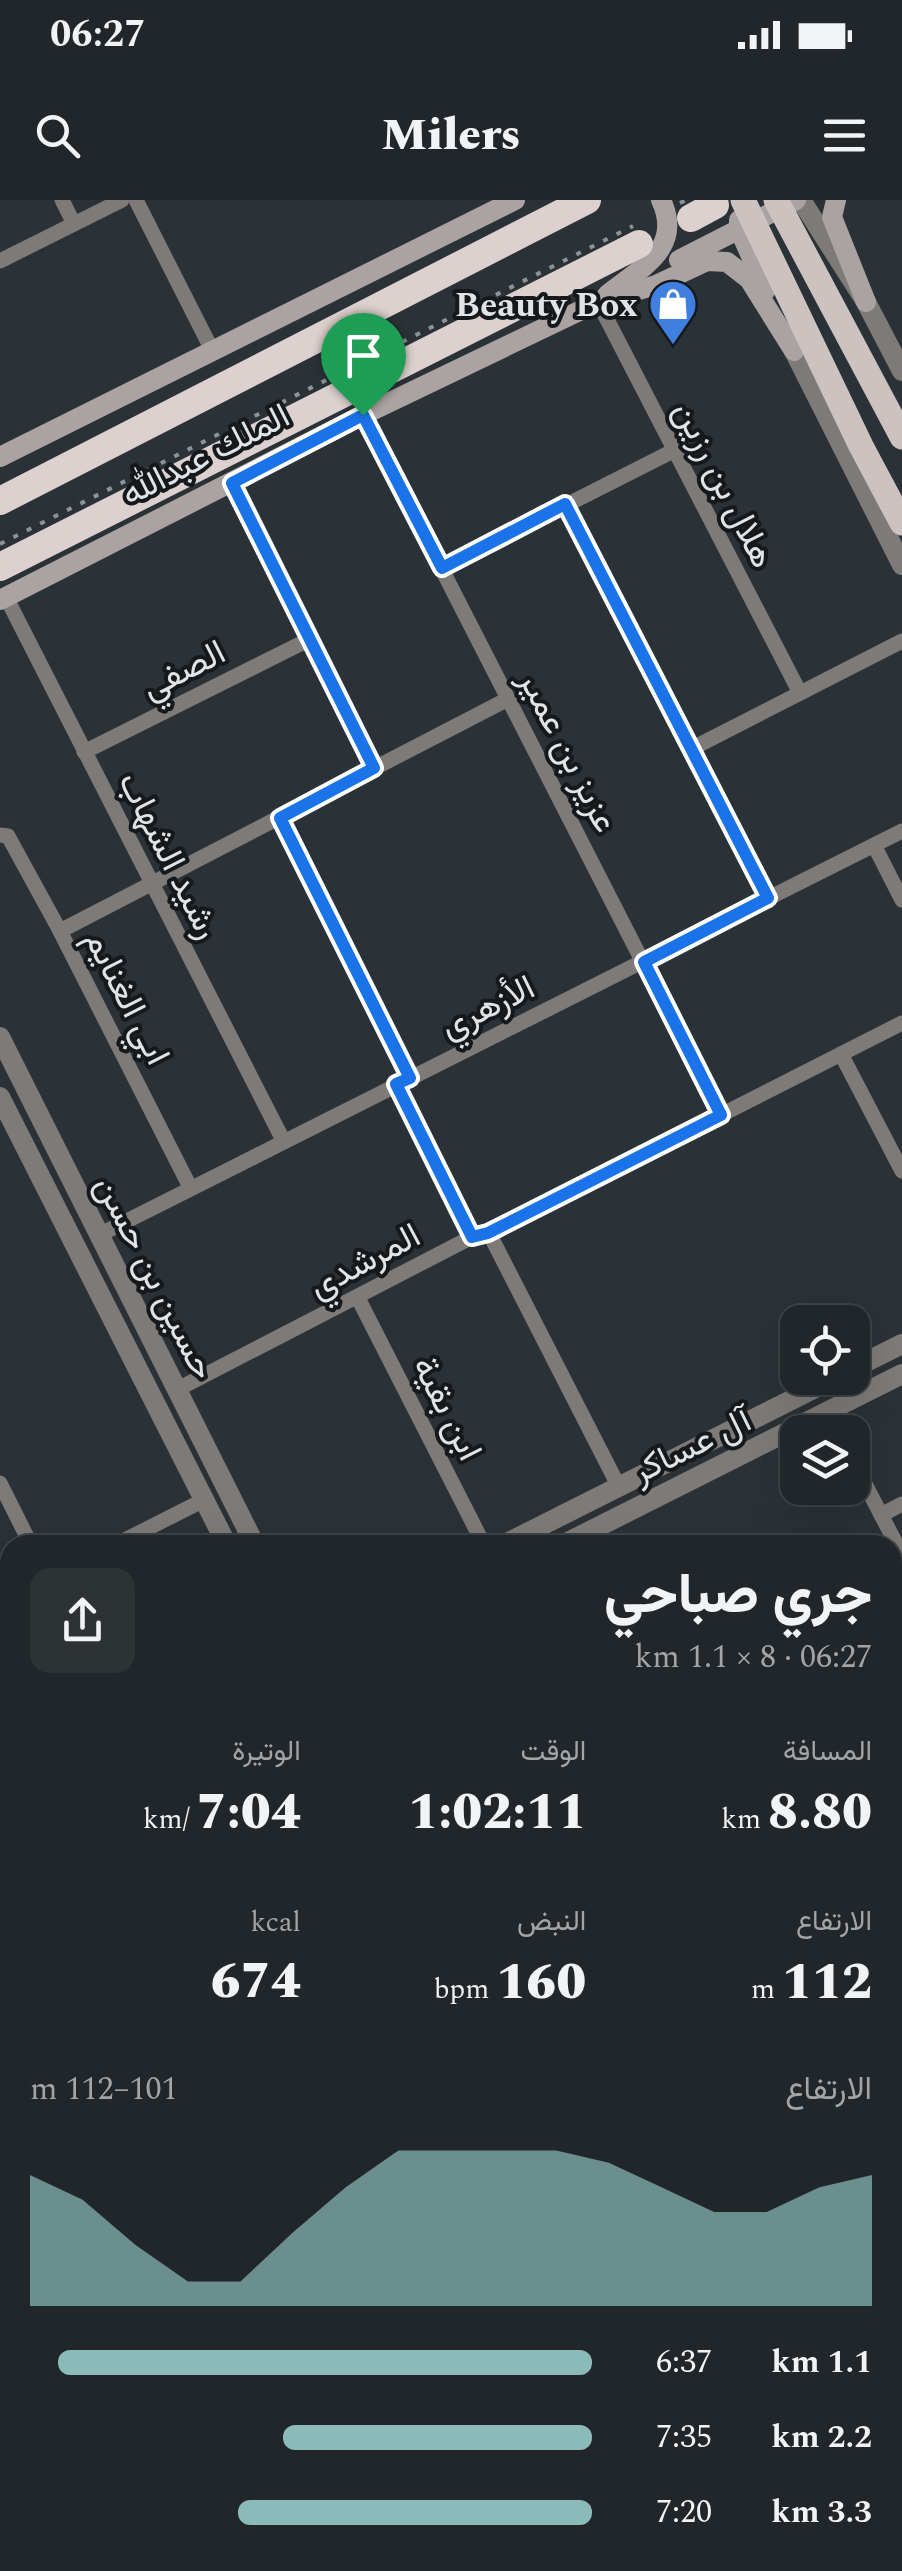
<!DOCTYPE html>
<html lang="ar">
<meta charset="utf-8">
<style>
body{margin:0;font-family:Spectral,Vazirmatn,serif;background:#2d3235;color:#f1f3f6;direction:rtl;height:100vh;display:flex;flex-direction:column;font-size:38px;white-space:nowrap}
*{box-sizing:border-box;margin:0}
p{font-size:32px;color:#a2a5a8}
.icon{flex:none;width:55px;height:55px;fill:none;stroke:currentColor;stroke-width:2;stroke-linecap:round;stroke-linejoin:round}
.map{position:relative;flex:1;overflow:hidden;direction:ltr}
.details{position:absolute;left:0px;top:1335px;width:902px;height:1038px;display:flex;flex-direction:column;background:#202629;border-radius:30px 30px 0 0;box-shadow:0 10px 40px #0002,0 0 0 2px #3d4346;direction:rtl}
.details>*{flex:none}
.controls{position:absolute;left:780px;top:1105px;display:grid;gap:20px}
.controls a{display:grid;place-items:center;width:90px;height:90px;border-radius:20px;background:#202629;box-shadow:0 10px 40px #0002,0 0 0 2px #3d4346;font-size:50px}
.pin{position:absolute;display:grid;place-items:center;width:85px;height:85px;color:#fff;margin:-102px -42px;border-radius:50% 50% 50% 0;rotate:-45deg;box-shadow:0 0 10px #0007}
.pin .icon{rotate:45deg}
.round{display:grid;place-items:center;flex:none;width:105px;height:105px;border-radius:20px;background:#2d3235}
.summary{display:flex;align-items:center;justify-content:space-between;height:170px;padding:0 30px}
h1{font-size:55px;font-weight:800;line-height:75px}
.metrics{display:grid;grid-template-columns:repeat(3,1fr);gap:15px;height:170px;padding:10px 30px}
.metrics div{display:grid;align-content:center}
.metrics b{font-size:50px;font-weight:800}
.metrics small{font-size:28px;font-weight:400}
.metrics p{font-size:28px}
.chart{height:280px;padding:20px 30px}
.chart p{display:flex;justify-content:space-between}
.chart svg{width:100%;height:180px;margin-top:10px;fill:#8bbbb9;opacity:.7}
ul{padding:0 30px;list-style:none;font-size:32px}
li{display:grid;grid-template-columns:160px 120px 1fr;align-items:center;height:75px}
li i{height:25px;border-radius:12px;background:#8bbbb9}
.status{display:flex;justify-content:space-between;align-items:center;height:70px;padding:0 50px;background:#202629;direction:ltr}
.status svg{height:28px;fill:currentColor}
header{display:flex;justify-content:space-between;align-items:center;height:130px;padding:0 30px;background:#202629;font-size:45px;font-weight:800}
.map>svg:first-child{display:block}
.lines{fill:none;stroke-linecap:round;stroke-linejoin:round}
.pedestrian{stroke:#7e7a78;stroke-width:12}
.minor{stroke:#7e7a78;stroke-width:15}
.tertiary{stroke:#7e7a78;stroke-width:20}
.secondary{stroke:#aaa3a1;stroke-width:20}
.trunk{stroke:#dcd1ce;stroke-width:28}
.rail{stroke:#8d9397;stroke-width:4;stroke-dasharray:5 10;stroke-linecap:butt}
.primary-bridge{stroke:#ccc3c0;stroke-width:25}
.route-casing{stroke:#fff;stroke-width:20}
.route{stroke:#1a73e8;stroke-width:12}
.labels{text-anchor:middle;stroke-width:8;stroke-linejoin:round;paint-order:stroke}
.poi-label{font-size:35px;font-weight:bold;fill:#e0e4e8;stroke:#16191c;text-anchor:end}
.street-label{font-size:35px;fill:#e0e4e8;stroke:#16191c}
</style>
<div class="status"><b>06:27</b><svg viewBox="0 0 49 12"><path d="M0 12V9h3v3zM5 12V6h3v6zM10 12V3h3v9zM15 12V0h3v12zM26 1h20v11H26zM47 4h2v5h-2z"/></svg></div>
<header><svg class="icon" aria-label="menu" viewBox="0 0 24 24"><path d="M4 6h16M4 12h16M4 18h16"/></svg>Milers<svg class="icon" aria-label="search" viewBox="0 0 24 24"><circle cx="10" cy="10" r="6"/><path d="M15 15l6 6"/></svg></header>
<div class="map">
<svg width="902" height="2371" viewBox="0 0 902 2371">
<rect width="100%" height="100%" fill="#2b3237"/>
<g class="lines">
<g class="pedestrian">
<path d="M892,2247L902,2245"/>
<path d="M384,2371L413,2362"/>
</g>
<g class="minor">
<path d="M62,0L74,24"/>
<path d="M136,0L212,150"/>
<path d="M0,61L122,0"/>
<path d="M598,102L800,493"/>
<path d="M363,215L721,915"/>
<path d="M232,283L374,568"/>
<path d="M565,304L768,698"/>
<path d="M442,368L673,251"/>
<path d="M6,397L283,940"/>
<path d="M691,549L902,441"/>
<path d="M84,552L308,440"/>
<path d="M280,618L409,878"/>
<path d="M0,635L8,636L60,731L190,987"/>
<path d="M874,645L902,700"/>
<path d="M60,731L508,499"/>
<path d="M841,854L902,971"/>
<path d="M396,884L472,1037"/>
<path d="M489,1033L619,1287"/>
<path d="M99,1035L902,631"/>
<path d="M358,1098L484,1345"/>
<path d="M176,1190L472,1037L489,1033L902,823"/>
<path d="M829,1213L839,1232"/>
<path d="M852,1259L902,1355"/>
<path d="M0,1283L31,1345"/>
<path d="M881,1315L902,1304"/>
<path d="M115,1345L204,1300"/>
<path d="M0,1403L10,1398"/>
<path d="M892,1551L902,1546"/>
<path d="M892,1741L902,1736"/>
<path d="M0,1772L10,1767"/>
<path d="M0,1921L10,1916"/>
<path d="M892,1940L902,1936"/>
<path d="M0,2066L10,2061"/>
<path d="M0,2093L10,2113"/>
<path d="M0,2141L10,2136"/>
<path d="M136,2362L140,2371"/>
</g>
<g class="tertiary">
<path d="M801,0L866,102L902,171"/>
<path d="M794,151L902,365"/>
<path d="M0,837L255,1345"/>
<path d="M0,897L227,1345"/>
<path d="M852,1169L902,1144"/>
<path d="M503,1345L835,1178"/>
<path d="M562,1345L902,1174"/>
<path d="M0,1601L10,1596"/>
<path d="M0,1632L10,1627"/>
<path d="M892,2166L902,2162"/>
<path d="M892,2201L902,2198"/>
<path d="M756,2362L760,2371"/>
<path d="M789,2362L793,2371"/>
<path d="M219,2371L236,2362"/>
<path d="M296,2371L312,2362"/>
</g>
<g class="secondary">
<path d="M836,0L832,17L866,102"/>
<path d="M739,20V29L766,90"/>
<path d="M679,60L796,0"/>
<path d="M607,95C640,68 684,49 661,0"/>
<path d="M0,257L515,0"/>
<path d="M0,400L363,215L598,102L656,85L707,61L727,62L749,79L794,151"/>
</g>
<g class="trunk">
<path d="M691,18L715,5"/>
<path d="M0,301L587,0"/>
<path d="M0,367L639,44"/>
</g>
<g class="rail">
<path d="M680,3L686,0"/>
<path d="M0,344L633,26"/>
</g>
<g class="primary-bridge">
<path d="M743,0L861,246L902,323"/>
<path d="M776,0L902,237"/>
</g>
</g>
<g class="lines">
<g class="route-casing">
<path id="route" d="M363,215L442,368L565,304L768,698L644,762L721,915L488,1033L472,1037L396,884L410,878L280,618L374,568L232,283Z"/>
</g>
<use href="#route" class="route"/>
</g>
<defs>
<g id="shop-pin" transform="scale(2.5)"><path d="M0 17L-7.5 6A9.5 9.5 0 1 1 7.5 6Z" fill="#3f7fe0" stroke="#16191c"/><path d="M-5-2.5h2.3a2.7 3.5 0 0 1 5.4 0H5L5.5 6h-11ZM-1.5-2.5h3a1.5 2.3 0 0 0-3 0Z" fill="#fff"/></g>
</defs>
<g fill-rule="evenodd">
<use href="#shop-pin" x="673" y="104"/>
</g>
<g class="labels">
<g class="poi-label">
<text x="638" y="116">Beauty Box</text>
</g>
<g class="street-label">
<text transform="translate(205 254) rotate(-27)" y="12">الملك عبدالله</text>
<text transform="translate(725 284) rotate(63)" y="12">هلال بن رزين</text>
<text transform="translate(183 469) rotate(-27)" y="12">الصفي</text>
<text transform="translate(569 551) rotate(63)" y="12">عزيز بن عمير</text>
<text transform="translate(170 655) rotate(63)" y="12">رشيد الشهاب</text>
<text transform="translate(128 797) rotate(63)" y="12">ابي الغنايم</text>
<text transform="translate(487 806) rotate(-26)" y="12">الأزهري</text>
<text transform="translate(364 1060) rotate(-28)" y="12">المرشدي</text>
<text transform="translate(156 1077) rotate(63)" y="12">حسين بن حسن</text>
<text transform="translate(448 1208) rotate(63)" y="12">ابن بقية</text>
<text transform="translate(691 1245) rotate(-26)" y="12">آل عساكر</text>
</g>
</g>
</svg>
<div class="controls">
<a><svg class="icon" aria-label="locate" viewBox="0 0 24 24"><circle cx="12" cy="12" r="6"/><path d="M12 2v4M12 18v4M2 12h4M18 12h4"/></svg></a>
<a><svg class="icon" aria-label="layers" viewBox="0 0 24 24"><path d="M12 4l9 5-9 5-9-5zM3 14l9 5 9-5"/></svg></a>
</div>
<div class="pin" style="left:363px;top:215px;background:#1e9e55"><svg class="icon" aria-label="arrive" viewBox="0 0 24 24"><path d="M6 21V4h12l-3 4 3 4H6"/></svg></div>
<section class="details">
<div class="summary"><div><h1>جري صباحي</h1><p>06:27 · 8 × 1.1 km</p></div><a class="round"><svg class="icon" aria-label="share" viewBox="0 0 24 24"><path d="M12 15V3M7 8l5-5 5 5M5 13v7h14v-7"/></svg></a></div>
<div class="metrics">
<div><p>المسافة</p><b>8.80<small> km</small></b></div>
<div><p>الوقت</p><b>1:02:11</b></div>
<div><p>الوتيرة</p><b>7:04<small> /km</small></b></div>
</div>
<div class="metrics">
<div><p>الارتفاع</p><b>112<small> m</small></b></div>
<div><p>النبض</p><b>160<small> bpm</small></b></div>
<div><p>kcal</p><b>674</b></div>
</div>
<div class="chart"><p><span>الارتفاع</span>101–112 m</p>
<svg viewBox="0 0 160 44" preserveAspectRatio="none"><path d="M0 44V12L10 18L20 29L30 38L40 38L50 26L60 15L70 6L80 6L90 6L100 6L110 9L120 15L130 21L140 21L150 15L160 12V44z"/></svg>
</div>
<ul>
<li><b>1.1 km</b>6:37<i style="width:95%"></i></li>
<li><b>2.2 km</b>7:35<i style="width:55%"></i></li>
<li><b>3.3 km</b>7:20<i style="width:63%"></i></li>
</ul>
</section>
</div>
